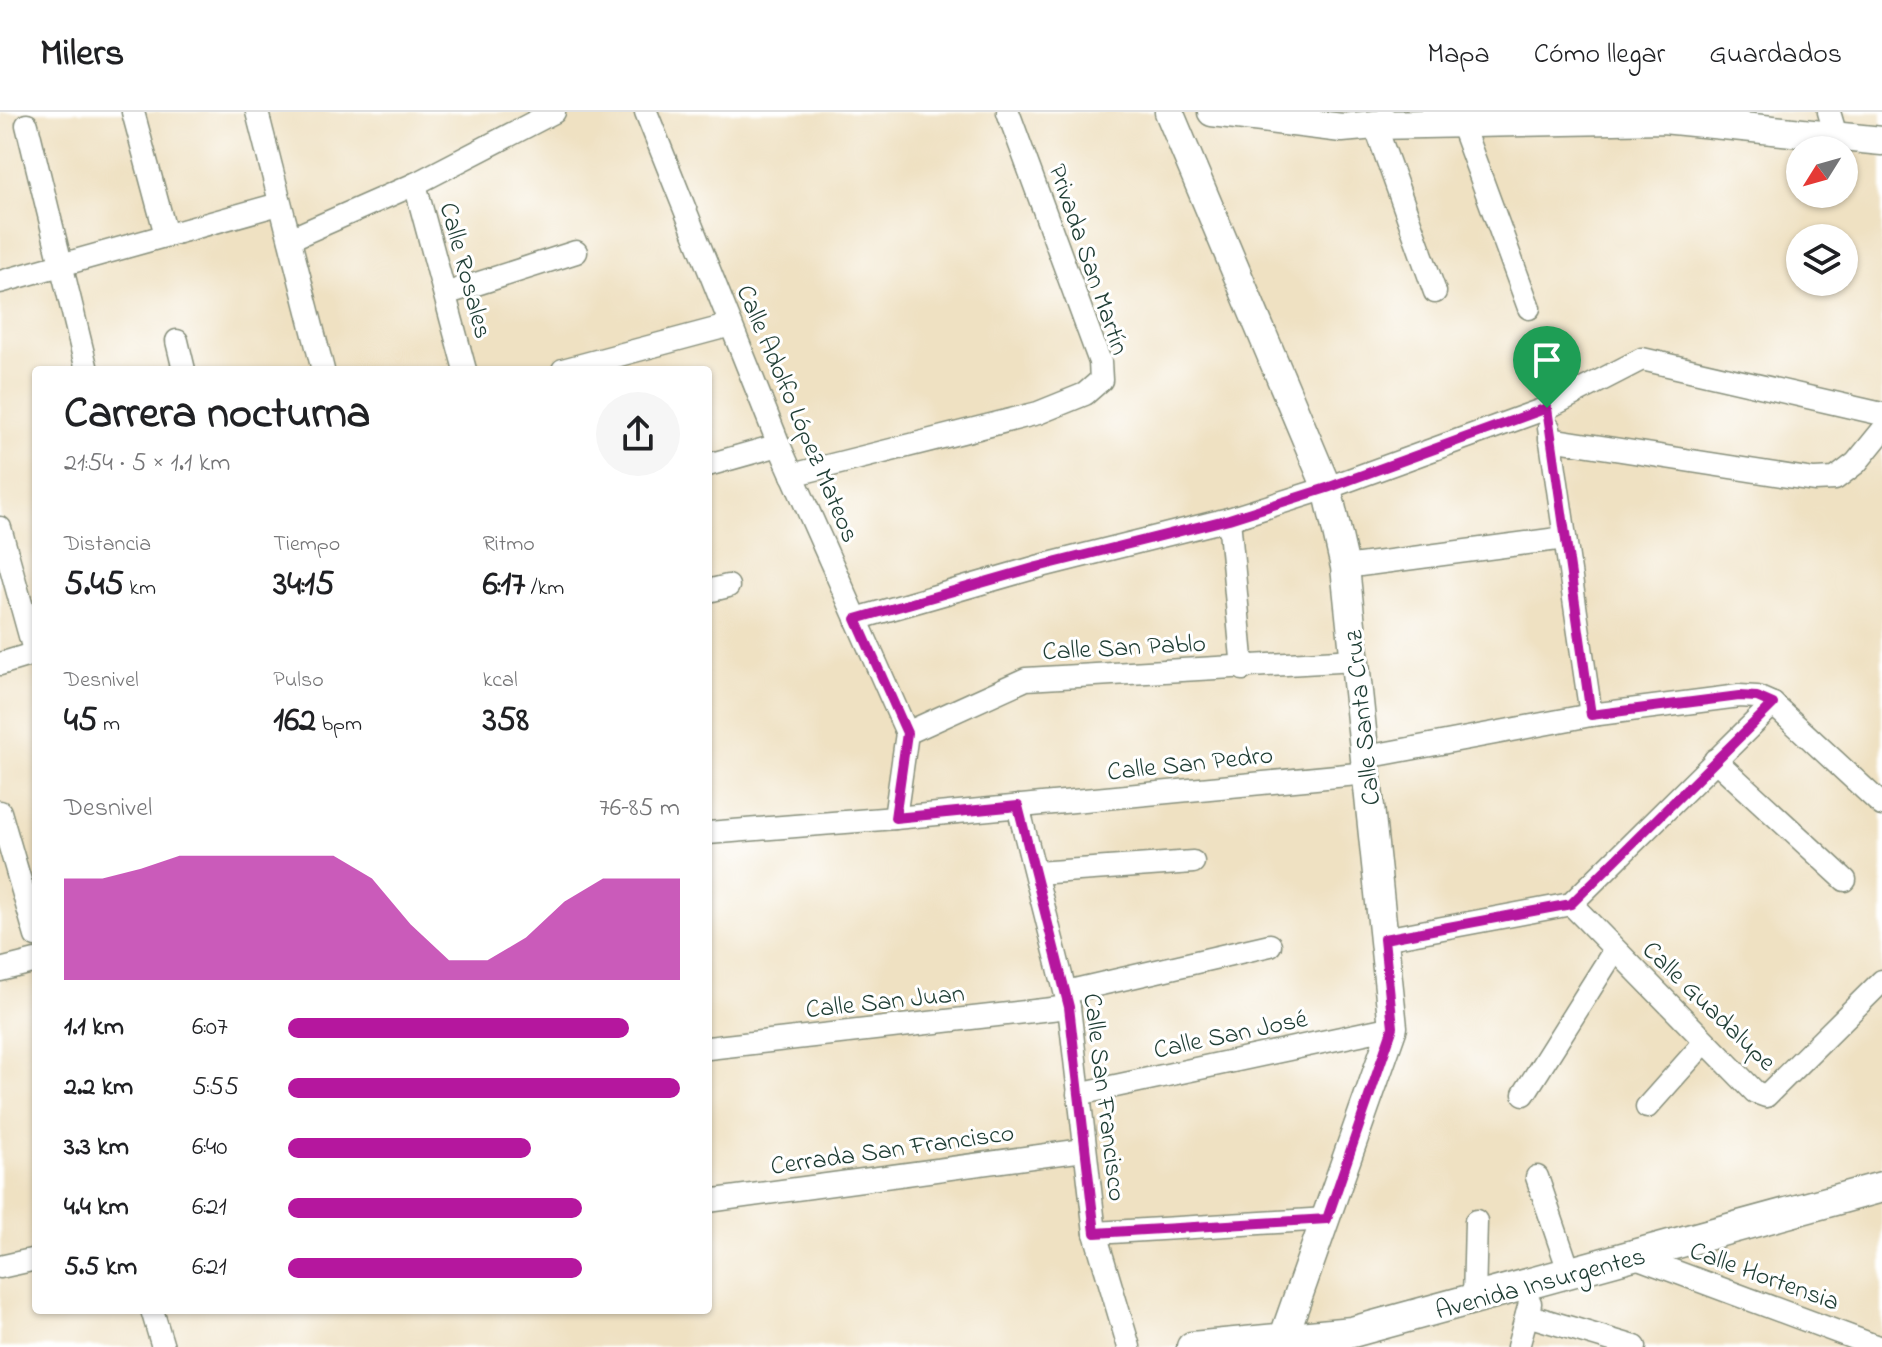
<!DOCTYPE html>
<html lang="es">
<meta charset="utf-8">
<style>
body{margin:0;font-family:"Indie Flower",sans-serif;background:#f6f6f6;color:#202124;height:100vh;display:flex;flex-direction:column;font-size:30px;white-space:nowrap}
*{box-sizing:border-box;margin:0}
p{font-size:26px;color:#757577}
.icon{flex:none;width:44px;height:44px;fill:none;stroke:currentColor;stroke-width:2;stroke-linecap:round;stroke-linejoin:round}
.map{position:relative;flex:1;overflow:hidden}
.sheet{position:absolute;left:32px;top:254px;width:680px;height:948px;display:flex;flex-direction:column;background:#fff;border-radius:8px;box-shadow:0 2px 6px #0004}
.sheet>*{flex:none}
.needle{width:52px;rotate:233deg}
.fabs{position:absolute;left:1786px;top:24px;display:grid;gap:16px}
.fabs a{display:grid;place-items:center;width:72px;height:72px;border-radius:50%;background:#fff;box-shadow:0 2px 6px #0004;font-size:40px}
.pin{position:absolute;display:grid;place-items:center;width:68px;height:68px;color:#fff;margin:-82px -34px;border-radius:50% 50% 50% 0;rotate:-45deg;box-shadow:0 0 8px #0007}
.pin .icon{rotate:45deg}
.round{display:grid;place-items:center;flex:none;width:84px;height:84px;border-radius:42px;background:#f6f6f6}
.headline{display:flex;align-items:center;justify-content:space-between;height:136px;padding:0 32px}
h1{font-size:44px;font-weight:800;line-height:60px}
.figures{display:grid;grid-template-columns:repeat(3,1fr);gap:12px;height:136px;padding:8px 32px}
.figures div{display:grid;align-content:center}
.figures b{font-size:34px;font-weight:800}
.figures small{font-size:22px;font-weight:400}
.figures p{font-size:22px}
.chart{height:224px;padding:16px 32px}
.chart p{display:flex;justify-content:space-between}
.chart svg{width:100%;height:144px;margin-top:8px;fill:#b5179e;opacity:.7}
ul{padding:0 32px;list-style:none;font-size:26px}
li{display:grid;grid-template-columns:128px 96px 1fr;align-items:center;height:60px}
li i{height:20px;border-radius:10px;background:#b5179e}
header{display:flex;align-items:center;gap:48px;box-sizing:border-box;height:112px;padding:0 40px;background:#fff;border-bottom:2px solid #e0e0e0}
header strong{font-size:38px}
nav{display:flex;gap:44px;margin-inline-start:auto;font-size:28px}
.map>svg:first-child{display:block}
.lines{fill:none;stroke-linecap:round;stroke-linejoin:round}
.minor-casing{stroke:#878f7b;stroke-width:25}
.tertiary-casing{stroke:#878f7b;stroke-width:31}
.secondary-casing{stroke:#878f7b;stroke-width:33}
.minor{stroke:#fff;stroke-width:22}
.tertiary{stroke:#fff;stroke-width:28}
.secondary{stroke:#fff;stroke-width:30}
.route-casing{stroke:#fff;stroke-width:16}
.route{stroke:#b5179e;stroke-width:10}
.labels{text-anchor:middle;stroke-width:6;stroke-linejoin:round;paint-order:stroke}
.street-label{font-size:26px;fill:#1f3d34;stroke:#fff}
</style>
<header>
<strong>Milers</strong>
<nav><a>Mapa</a><a>Cómo llegar</a><a>Guardados</a></nav>
</header>
<div class="map">
<svg width="1882" height="1235" viewBox="0 0 1882 1235">
<rect width="100%" height="100%" fill="#fff"/>
<filter id="ink" filterUnits="userSpaceOnUse"><feTurbulence type="fractalNoise" baseFrequency=".0125" numOctaves="2"/><feDisplacementMap in="SourceGraphic" scale="16" xChannelSelector="R" yChannelSelector="G"/><feConvolveMatrix kernelMatrix="1 2 1 2 8 2 1 2 1" color-interpolation-filters="sRGB"/></filter>
<filter id="wash" filterUnits="userSpaceOnUse"><feTurbulence type="fractalNoise" baseFrequency=".006" numOctaves="4" result="noise"/><feDisplacementMap in="SourceGraphic" scale="32" xChannelSelector="R" yChannelSelector="G"/><feGaussianBlur stdDeviation="1.8" result="paint"/><feColorMatrix in="noise" values="0 0 0 0 0 0 0 0 0 0 0 0 0 0 0 0 0 1.4 0 .05"/><feComposite in="paint" operator="in"/></filter>
<g filter="url(#wash)">
<rect width="100%" height="100%" fill="#efe1c2"/>
</g>
<g filter="url(#ink)">
<g class="lines">
<g class="minor-casing">
<g id="minor">
<path d="M133,0L166,123"/>
<path d="M257,0L323,258"/>
<path d="M646,0L779,333L907,621"/>
<path d="M1829,0L1836,24"/>
<path d="M1386,7L1375,13L1435,180"/>
<path d="M1461,11L1529,196"/>
<path d="M27,13L87,258"/>
<path d="M415,72L465,258"/>
<path d="M290,127L415,72L554,0"/>
<path d="M0,170L279,92"/>
<path d="M445,182L576,140"/>
<path d="M177,229L184,258"/>
<path d="M563,258L731,213"/>
<path d="M1549,316L1591,603"/>
<path d="M1550,327L1814,368L1835,367L1856,351L1882,319"/>
<path d="M708,353L779,333"/>
<path d="M792,363L1038,301L1085,282L1101,268L1100,250L1008,0"/>
<path d="M1229,407L1243,557"/>
<path d="M0,416L35,542"/>
<path d="M1345,455L1565,426"/>
<path d="M708,479L728,474"/>
<path d="M856,507L1037,455L1229,407L1327,376L1547,296L1642,247L1882,302"/>
<path d="M0,552L36,541"/>
<path d="M907,621L1026,567L1355,548"/>
<path d="M1366,645L1591,603L1739,584L1757,585L1773,592L1882,693"/>
<path d="M1715,648L1845,768"/>
<path d="M1018,694L1069,895L1095,1121L1129,1235"/>
<path d="M0,700L36,824"/>
<path d="M895,706L907,621"/>
<path d="M708,721L895,706L1368,661"/>
<path d="M1036,761L1193,750"/>
<path d="M1571,792L1755,980L1766,984L1882,869"/>
<path d="M1384,827L1571,792L1773,592"/>
<path d="M0,858L36,849"/>
<path d="M1066,880L1270,833"/>
<path d="M708,936L1069,895"/>
<path d="M1078,982L1393,915"/>
<path d="M1524,982L1614,839"/>
<path d="M1647,995L1704,931"/>
<path d="M1537,1065L1570,1162"/>
<path d="M708,1089L1084,1038"/>
<path d="M1095,1121L1327,1107"/>
<path d="M1633,1144L1878,1235"/>
<path d="M0,1155L36,1147"/>
<path d="M1474,1188L1476,1109"/>
<path d="M152,1198L163,1235"/>
<path d="M1527,1203L1635,1235"/>
<path d="M1518,1235L1530,1191"/>
</g>
</g>
<g class="tertiary-casing">
<g id="tertiary">
<path d="M1169,0L1327,376L1345,455L1393,915L1283,1227"/>
<path d="M1212,0L1342,16L1375,13L1663,7L1882,29"/>
</g>
</g>
<g class="secondary-casing">
<path id="secondary" d="M1192,1235L1352,1220L1882,1075"/>
</g>
<use href="#minor" class="minor"/>
<use href="#tertiary" class="tertiary"/>
<use href="#secondary" class="secondary"/>
</g>
</g>
<g class="lines" filter="url(#ink)">
<g class="route-casing">
<path id="route" d="M1547,296L1591,603L1739,584L1757,585L1773,592L1571,792L1384,827L1393,915L1327,1107L1095,1121L1069,895L1018,694L895,706L907,621L856,507L1037,455L1229,407L1327,376Z"/>
</g>
<use href="#route" class="route"/>
</g>
<g class="labels">
<g class="street-label">
<text transform="translate(1090 147) rotate(71)" y="9">Privada San Martín</text>
<text transform="translate(467 158) rotate(75)" y="9">Calle Rosales</text>
<text transform="translate(799 301) rotate(67)" y="9">Calle Adolfo López Mateos</text>
<text transform="translate(1124 534) rotate(-3)" y="9">Calle San Pablo</text>
<text transform="translate(1361 606) rotate(-96)" y="9">Calle Santa Cruz</text>
<text transform="translate(1190 650) rotate(-6)" y="9">Calle San Pedro</text>
<text transform="translate(885 888) rotate(-6)" y="9">Calle San Juan</text>
<text transform="translate(1710 893) rotate(44)" y="9">Calle Guadalupe</text>
<text transform="translate(1230 921) rotate(-12)" y="9">Calle San José</text>
<text transform="translate(1106 985) rotate(83)" y="9">Calle San Francisco</text>
<text transform="translate(892 1036) rotate(-8)" y="9">Cerrada San Francisco</text>
<text transform="translate(1765 1163) rotate(20)" y="9">Calle Hortensia</text>
<text transform="translate(1540 1170) rotate(-15)" y="9">Avenida Insurgentes</text>
</g>
</g>
</svg>
<div class="fabs">
<a><svg class="needle" viewBox="-14 -14 28 28"><path d="M0-13l5 13h-10z" fill="#e53935"/><path d="M0 13l5-13h-10z" fill="#757577"/></svg></a>
<a><svg class="icon" aria-label="layers" viewBox="0 0 24 24"><path d="M12 4l9 5-9 5-9-5zM3 14l9 5 9-5"/></svg></a>
</div>
<div class="pin" style="left:1547px;top:296px;background:#1e9e55"><svg class="icon" aria-label="arrive" viewBox="0 0 24 24"><path d="M6 21V4h12l-3 4 3 4H6"/></svg></div>
<section class="sheet">
<div class="headline"><div><h1>Carrera nocturna</h1><p>21:54 · 5 × 1.1 km</p></div><a class="round"><svg class="icon" aria-label="share" viewBox="0 0 24 24"><path d="M12 15V3M7 8l5-5 5 5M5 13v7h14v-7"/></svg></a></div>
<div class="figures">
<div><p>Distancia</p><b>5.45<small> km</small></b></div>
<div><p>Tiempo</p><b>34:15</b></div>
<div><p>Ritmo</p><b>6:17<small> /km</small></b></div>
</div>
<div class="figures">
<div><p>Desnivel</p><b>45<small> m</small></b></div>
<div><p>Pulso</p><b>162<small> bpm</small></b></div>
<div><p>kcal</p><b>358</b></div>
</div>
<div class="chart"><p><span>Desnivel</span>76–85 m</p>
<svg viewBox="0 0 160 44" preserveAspectRatio="none"><path d="M0 44V13L10 13L20 10L30 6L40 6L50 6L60 6L70 6L80 13L90 27L100 38L110 38L120 31L130 20L140 13L150 13L160 13V44z"/></svg>
</div>
<ul>
<li><b>1.1 km</b>6:07<i style="width:87%"></i></li>
<li><b>2.2 km</b>5:55<i style="width:100%"></i></li>
<li><b>3.3 km</b>6:40<i style="width:62%"></i></li>
<li><b>4.4 km</b>6:21<i style="width:75%"></i></li>
<li><b>5.5 km</b>6:21<i style="width:75%"></i></li>
</ul>
</section>
</div>
